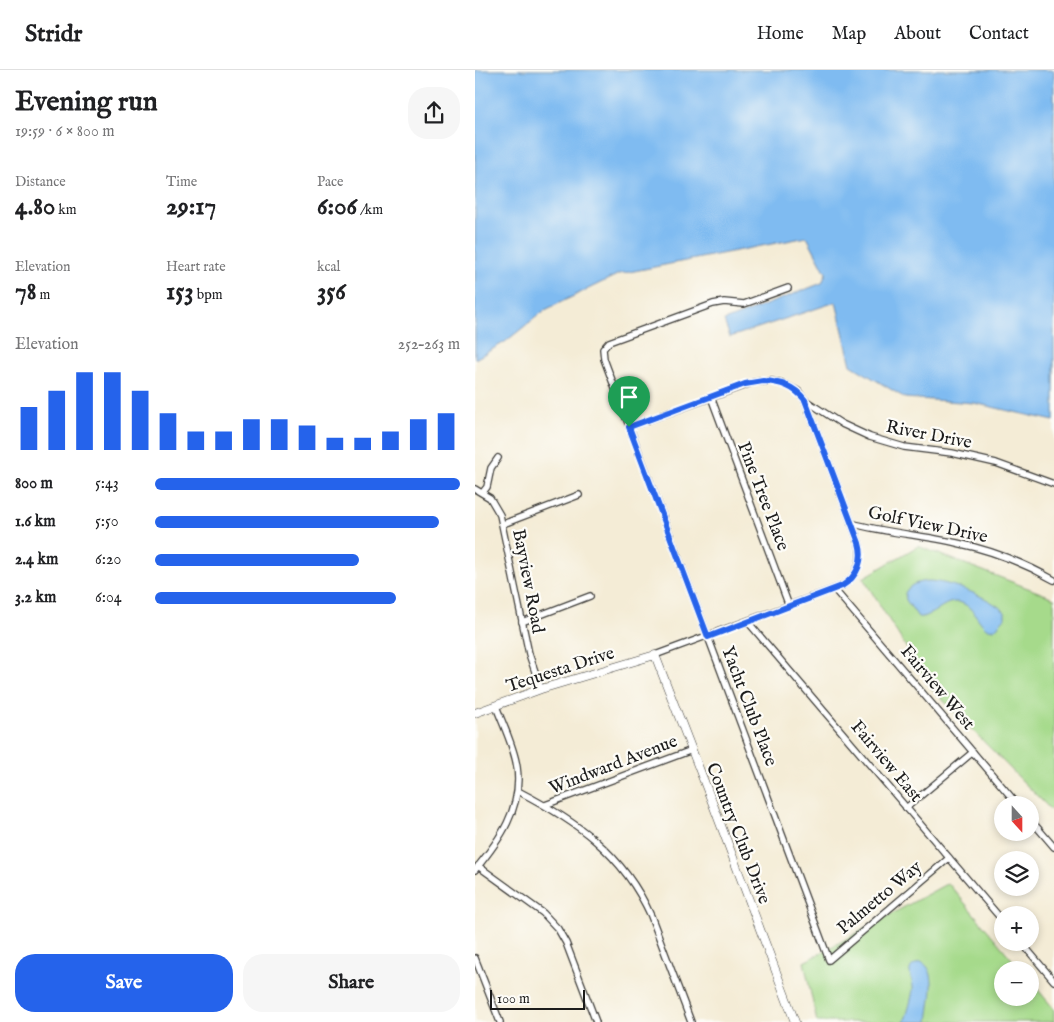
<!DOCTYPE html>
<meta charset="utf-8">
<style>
body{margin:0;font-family:"IM FELL English",serif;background:#f6f6f6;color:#202124;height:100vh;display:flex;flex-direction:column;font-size:19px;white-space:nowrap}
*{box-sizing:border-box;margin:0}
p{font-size:16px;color:#757577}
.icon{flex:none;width:28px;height:28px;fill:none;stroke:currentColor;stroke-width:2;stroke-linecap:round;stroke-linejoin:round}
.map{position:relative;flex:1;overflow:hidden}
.side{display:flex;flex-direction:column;background:#fff;width:475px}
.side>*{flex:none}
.needle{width:32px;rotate:159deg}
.buttons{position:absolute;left:519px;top:726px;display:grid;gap:10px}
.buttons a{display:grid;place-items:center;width:45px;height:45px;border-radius:50%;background:#fff;box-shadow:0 2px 8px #0003;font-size:25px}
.scale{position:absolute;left:15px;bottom:12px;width:95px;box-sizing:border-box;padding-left:5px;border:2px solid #1c1c1c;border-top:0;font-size:14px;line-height:18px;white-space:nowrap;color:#1c1c1c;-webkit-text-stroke:4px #fdfcf7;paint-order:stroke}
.pin{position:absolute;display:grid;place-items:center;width:42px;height:42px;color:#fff;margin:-51px -21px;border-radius:50% 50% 50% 0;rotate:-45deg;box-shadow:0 0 5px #0007}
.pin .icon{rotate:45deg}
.round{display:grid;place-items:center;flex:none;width:52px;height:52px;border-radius:20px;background:#f6f6f6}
.headline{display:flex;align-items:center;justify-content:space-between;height:85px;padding:0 15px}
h1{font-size:28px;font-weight:700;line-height:38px}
.figures{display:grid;grid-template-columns:repeat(3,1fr);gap:8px;height:85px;padding:5px 15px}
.figures div{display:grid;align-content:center}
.figures b{font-size:25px;font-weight:700}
.figures small{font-size:14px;font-weight:400}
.figures p{font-size:14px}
.chart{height:140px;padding:10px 15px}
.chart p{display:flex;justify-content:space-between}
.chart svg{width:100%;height:90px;margin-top:5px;stroke:#2563eb;stroke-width:6}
.action{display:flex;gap:10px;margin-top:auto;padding:10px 15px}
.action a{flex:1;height:58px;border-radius:20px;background:#2563eb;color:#fff;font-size:20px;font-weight:700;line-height:58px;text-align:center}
.action a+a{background:#f6f6f6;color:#202124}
ul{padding:0 15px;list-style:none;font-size:16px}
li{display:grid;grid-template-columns:80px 60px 1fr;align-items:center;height:38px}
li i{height:12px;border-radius:6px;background:#2563eb}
header{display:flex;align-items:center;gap:30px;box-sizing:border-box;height:70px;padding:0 25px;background:#fff;border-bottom:1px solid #e0e0e0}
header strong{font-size:24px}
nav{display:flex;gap:28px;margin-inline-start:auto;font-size:18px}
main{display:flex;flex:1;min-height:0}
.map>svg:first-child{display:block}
.green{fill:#a6da8b;stroke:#617b54}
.water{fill:#7fbbf1;stroke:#4e6c86}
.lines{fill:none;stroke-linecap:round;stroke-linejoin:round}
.street-casing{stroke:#3c3b38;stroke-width:8}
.secondary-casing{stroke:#3c3b38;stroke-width:9}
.street{stroke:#fff;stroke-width:5.5}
.secondary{stroke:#fff;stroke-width:8}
.route-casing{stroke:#fff;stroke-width:10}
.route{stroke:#2563eb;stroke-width:6}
.labels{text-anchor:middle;stroke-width:4.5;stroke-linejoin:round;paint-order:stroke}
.street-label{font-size:18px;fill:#1c1c1c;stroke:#fdfcf7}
</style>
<header>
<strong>Stridr</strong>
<nav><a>Home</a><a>Map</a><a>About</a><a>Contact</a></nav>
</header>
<main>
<section class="side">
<div class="headline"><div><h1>Evening run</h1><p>19:59 · 6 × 800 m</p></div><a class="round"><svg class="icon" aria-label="share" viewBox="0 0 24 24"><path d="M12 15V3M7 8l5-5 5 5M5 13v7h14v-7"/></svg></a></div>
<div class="figures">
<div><p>Distance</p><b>4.80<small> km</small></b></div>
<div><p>Time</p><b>29:17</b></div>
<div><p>Pace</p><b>6:06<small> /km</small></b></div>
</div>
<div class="figures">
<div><p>Elevation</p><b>78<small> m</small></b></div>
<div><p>Heart rate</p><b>153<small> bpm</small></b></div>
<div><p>kcal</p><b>356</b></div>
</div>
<div class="chart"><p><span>Elevation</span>252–263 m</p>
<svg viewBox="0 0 160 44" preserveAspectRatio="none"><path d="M5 44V23M15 44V15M25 44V6M35 44V6M45 44V15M55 44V26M65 44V35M75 44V35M85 44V29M95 44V29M105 44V32M115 44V38M125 44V38M135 44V35M145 44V29M155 44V26"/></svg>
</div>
<ul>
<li><b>800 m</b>5:43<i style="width:100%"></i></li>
<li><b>1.6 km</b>5:50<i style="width:93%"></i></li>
<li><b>2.4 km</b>6:20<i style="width:67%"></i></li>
<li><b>3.2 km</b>6:04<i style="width:79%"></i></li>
</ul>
<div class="action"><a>Save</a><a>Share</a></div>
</section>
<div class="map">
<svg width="579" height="952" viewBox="0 0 579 952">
<rect width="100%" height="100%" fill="#fdfcf7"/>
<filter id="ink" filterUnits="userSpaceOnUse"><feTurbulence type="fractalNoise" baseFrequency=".02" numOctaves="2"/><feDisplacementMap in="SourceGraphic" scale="10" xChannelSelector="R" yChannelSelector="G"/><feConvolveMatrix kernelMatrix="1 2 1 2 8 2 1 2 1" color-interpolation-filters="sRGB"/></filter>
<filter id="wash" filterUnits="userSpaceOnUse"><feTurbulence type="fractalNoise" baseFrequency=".0096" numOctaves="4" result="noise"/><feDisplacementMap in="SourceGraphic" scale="20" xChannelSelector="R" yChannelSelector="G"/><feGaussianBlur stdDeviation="1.12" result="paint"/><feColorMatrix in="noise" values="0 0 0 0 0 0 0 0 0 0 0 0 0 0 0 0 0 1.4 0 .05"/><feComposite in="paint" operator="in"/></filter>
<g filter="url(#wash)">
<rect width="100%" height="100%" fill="#f4ecd6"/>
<g class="green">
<path d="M443,476L579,528V743L457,619L388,508Z"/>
<path d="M473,813L546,900H528V928H555V910L579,939V952H342L329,892Z"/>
</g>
<g class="water">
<path d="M0,0H579V351L499,333L430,328L376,295L361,232L255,267L249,251L347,213L351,203L332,167L144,204L70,240L30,272L0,289Z"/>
<path d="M453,511C474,511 516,528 530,542V548L520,559C506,563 503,541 489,534C470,525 459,549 443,547L431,530L430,523C435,514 443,512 453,511Z"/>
<path d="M446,892C465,900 454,935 453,952H429C431,949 439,921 438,917C437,905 428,897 446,892Z"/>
</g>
</g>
<g filter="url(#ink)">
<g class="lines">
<g class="street-casing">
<g id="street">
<path d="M313,218L269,234L249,232L238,234L134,272L128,279L129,289L354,890L474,788"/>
<path d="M236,327L314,536"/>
<path d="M330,330L367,354L395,367L429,377L477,383L521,393L579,414"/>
<path d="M154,357L279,312L297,311L311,315L323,321L330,330L384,473C388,490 383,506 367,516L180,585"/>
<path d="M0,419L15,428L25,445L54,584L66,619"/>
<path d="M8,422L12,417L16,398L23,388"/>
<path d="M376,453C411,463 447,465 482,473C516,480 549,493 579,510"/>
<path d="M28,454L104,425"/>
<path d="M359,519L543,735"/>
<path d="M47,552L115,526"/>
<path d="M273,552L528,851"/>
<path d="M43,721C101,751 148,783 176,846L216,952"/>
<path d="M70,735L217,680"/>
<path d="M431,738L498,682"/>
<path d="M555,749L579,777"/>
<path d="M3,796L68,843L83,859L91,873L121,952"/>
<path d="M0,800C24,771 48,738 42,697C39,676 28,655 21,636"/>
<path d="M546,872L579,911"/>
<path d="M0,888L25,952"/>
</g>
</g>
<g class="secondary-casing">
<path id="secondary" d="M0,643L66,619L180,585L239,737L320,952"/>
</g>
<use href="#street" class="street"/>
<use href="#secondary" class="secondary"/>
</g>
</g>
<g class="lines" filter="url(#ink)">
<g class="route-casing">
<path id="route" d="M288,311C306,312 319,316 330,330L384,473C389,490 383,506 367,516L233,567L154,357L270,314Z"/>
</g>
<use href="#route" class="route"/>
</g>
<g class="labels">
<g class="street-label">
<text transform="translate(454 364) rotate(11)" y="6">River Drive</text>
<text transform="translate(289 426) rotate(69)" y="6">Pine Tree Place</text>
<text transform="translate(453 454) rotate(12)" y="6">Golf View Drive</text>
<text transform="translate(54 511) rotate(79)" y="6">Bayview Road</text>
<text transform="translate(85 599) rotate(-18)" y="6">Tequesta Drive</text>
<text transform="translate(463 617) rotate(50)" y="6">Fairview West</text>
<text transform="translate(275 636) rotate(69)" y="6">Yacht Club Place</text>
<text transform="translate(412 691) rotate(50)" y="6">Fairview East</text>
<text transform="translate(138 694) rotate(-21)" y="6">Windward Avenue</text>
<text transform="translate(264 763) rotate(69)" y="6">Country Club Drive</text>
<text transform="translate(404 827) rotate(-40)" y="6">Palmetto Way</text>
</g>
</g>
</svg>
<div class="buttons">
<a><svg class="needle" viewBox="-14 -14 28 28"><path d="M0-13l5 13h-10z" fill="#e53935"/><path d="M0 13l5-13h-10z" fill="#757577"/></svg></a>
<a><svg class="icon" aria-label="layers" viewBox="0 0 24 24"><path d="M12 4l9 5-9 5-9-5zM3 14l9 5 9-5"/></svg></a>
<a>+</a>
<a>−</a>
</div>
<div class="scale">100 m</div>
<div class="pin" style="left:154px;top:357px;background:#1e9e55"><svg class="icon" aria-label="arrive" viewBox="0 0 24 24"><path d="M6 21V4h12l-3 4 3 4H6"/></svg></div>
</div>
</main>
